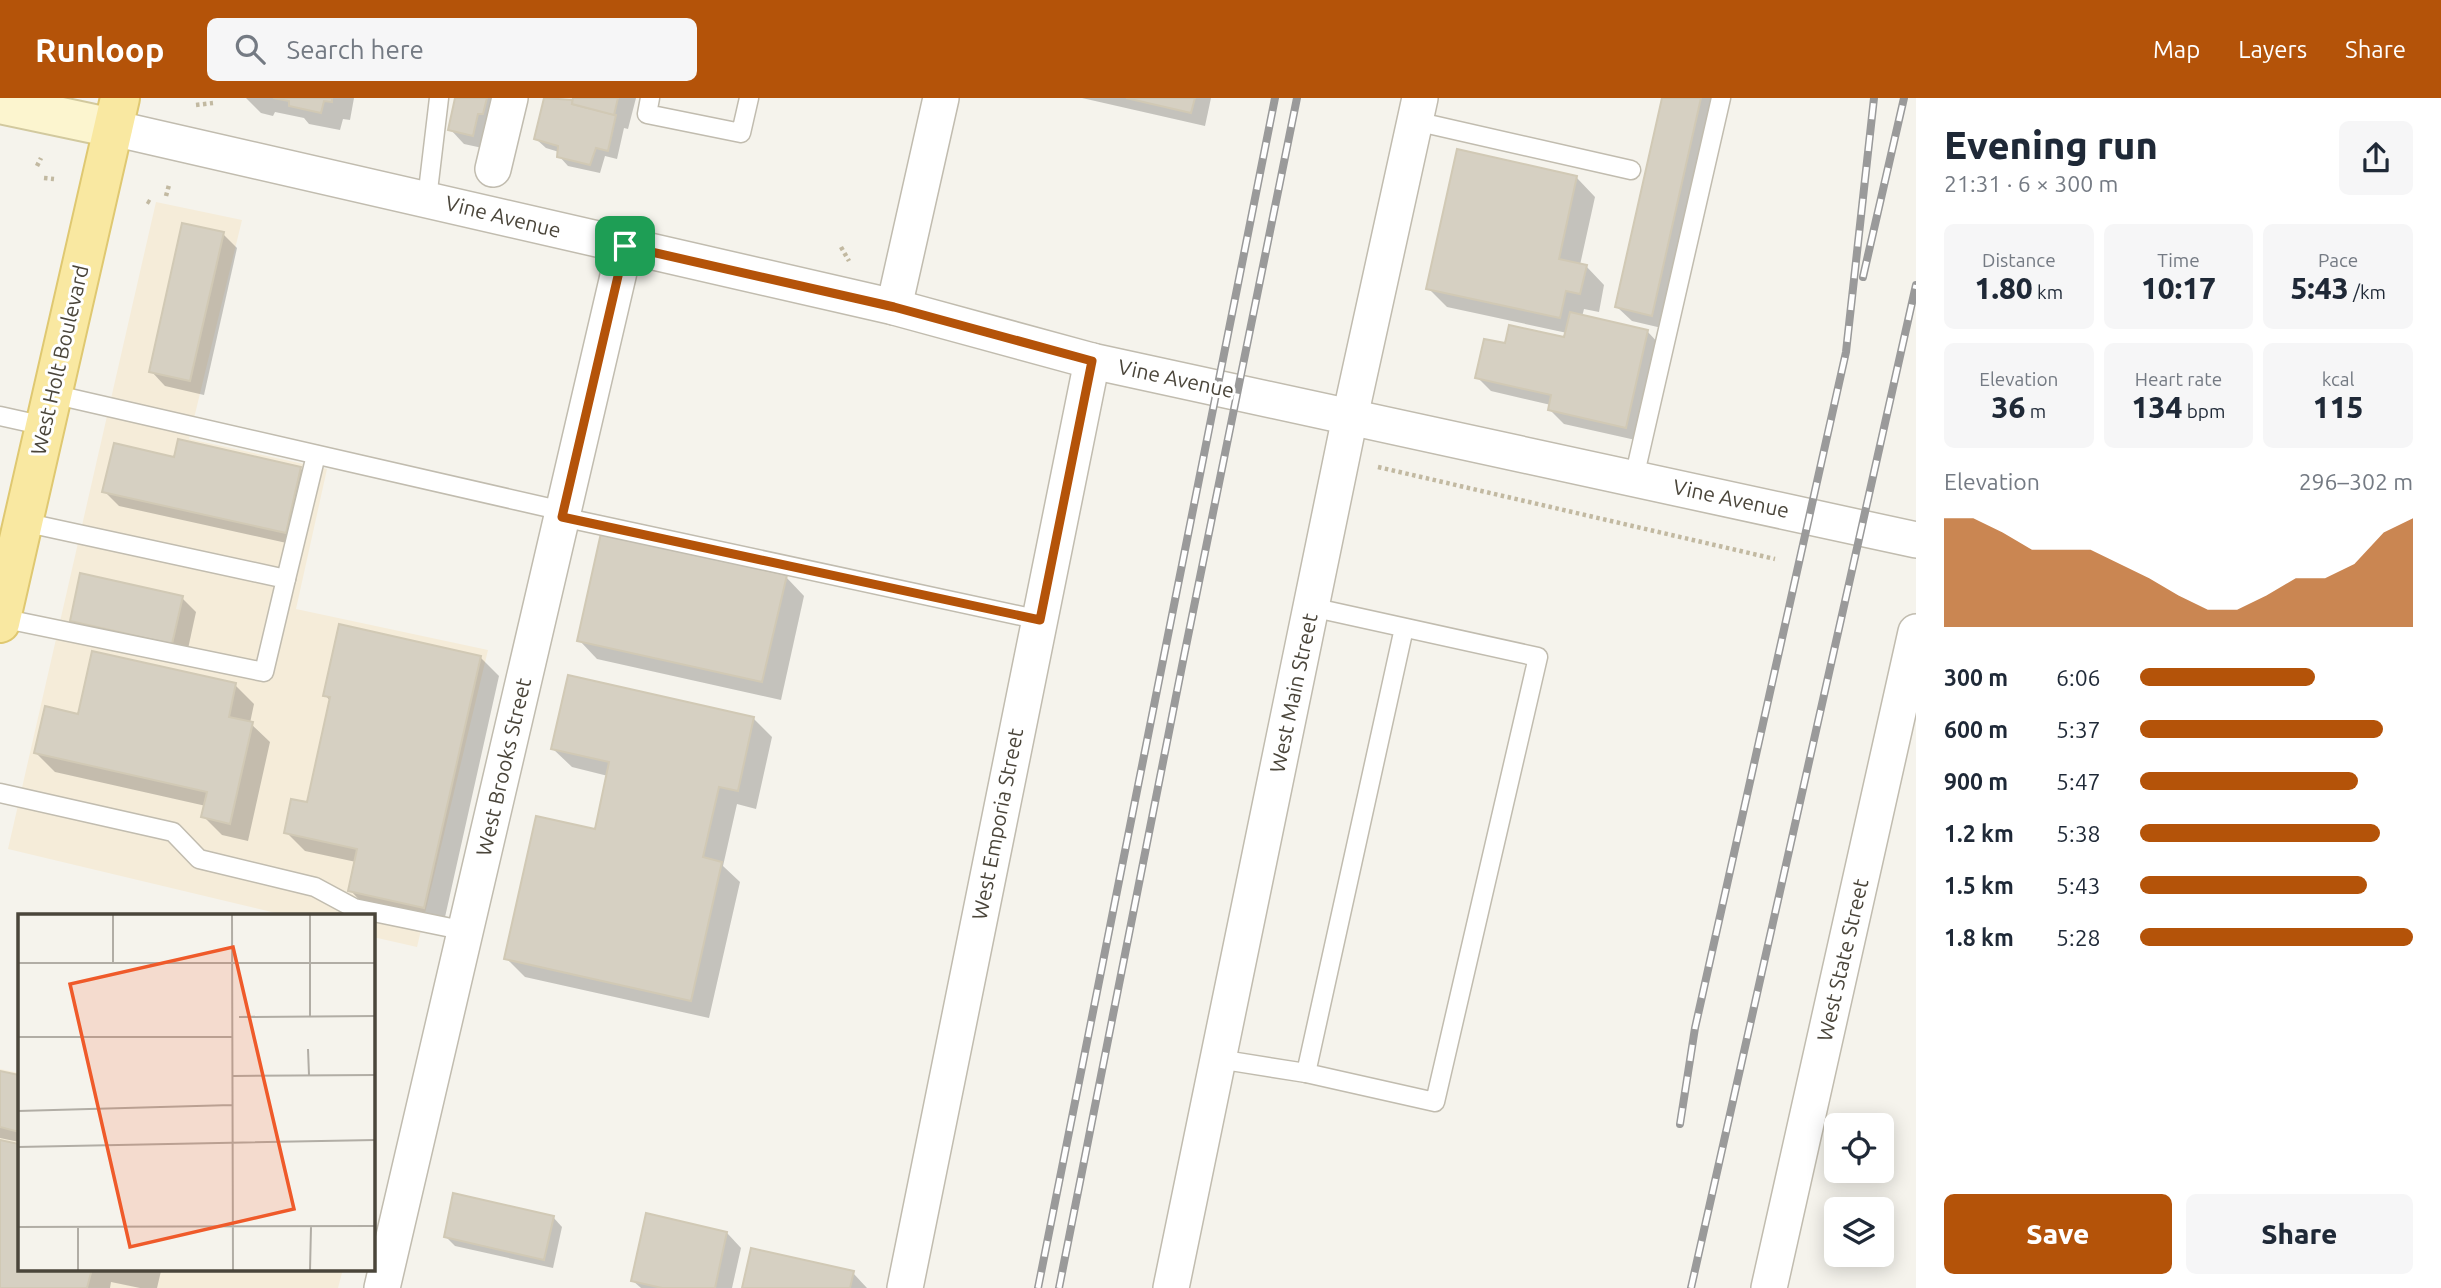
<!DOCTYPE html>
<meta charset="utf-8">
<style>
body{margin:0;font-family:Ubuntu,sans-serif;background:#f6f6f7;color:#1f2937;height:100vh;display:flex;flex-direction:column;font-size:26px;white-space:nowrap}
*{box-sizing:border-box;margin:0}
p{font-size:23px;color:#747a83}
.icon{flex:none;width:38px;height:38px;fill:none;stroke:currentColor;stroke-width:2;stroke-linecap:round;stroke-linejoin:round}
.map{position:relative;flex:1;overflow:hidden}
.panel{display:flex;flex-direction:column;background:#fff;width:525px}
.panel>*{flex:none}
.controls{position:absolute;left:1824px;top:1015px;display:grid;gap:14px}
.controls a{display:grid;place-items:center;width:70px;height:70px;border-radius:10px;background:#fff;box-shadow:0 4px 18px #0003;font-size:35px}
.pin{position:absolute;display:grid;place-items:center;width:60px;height:60px;color:#fff;margin:-30px;border-radius:14px;box-shadow:0 4px 10px #0006}
.round{display:grid;place-items:center;flex:none;width:74px;height:74px;border-radius:10px;background:#f6f6f7}
.head{display:flex;align-items:center;justify-content:space-between;height:119px;padding:0 28px}
h1{font-size:38px;font-weight:800;line-height:52px}
.figures{display:grid;grid-template-columns:repeat(3,1fr);gap:10px;height:119px;padding:7px 28px}
.figures div{display:grid;align-content:center;border-radius:10px;background:#f6f6f7;text-align:center}
.figures b{font-size:30px;font-weight:800}
.figures small{font-size:19px;font-weight:400}
.figures p{font-size:19px}
.chart{height:196px;padding:14px 28px}
.chart p{display:flex;justify-content:space-between}
.chart svg{width:100%;height:126px;margin-top:7px;fill:#b45309;opacity:.7}
.cta{display:flex;gap:14px;margin-top:auto;padding:14px 28px}
.cta a{flex:1;height:80px;border-radius:10px;background:#b45309;color:#fff;font-size:28px;font-weight:800;line-height:80px;text-align:center}
.cta a+a{background:#f6f6f7;color:#1f2937}
ul{padding:0 28px;list-style:none;font-size:23px}
li{display:grid;grid-template-columns:112px 84px 1fr;align-items:center;height:52px}
li i{height:18px;border-radius:9px;background:#b45309}
header{display:flex;align-items:center;gap:42px;box-sizing:border-box;height:98px;padding:0 35px;background:#b45309;color:#fff}
header strong{font-size:33px}
nav{display:flex;gap:38px;margin-inline-start:auto;font-size:24px}
.search{width:490px;height:63px;background:#f6f6f7;display:flex;align-items:center;gap:18px;box-sizing:border-box;padding:0 24px;border-radius:10px;color:#747a83;font-size:26px}
main{display:flex;flex:1;min-height:0}
.map>svg:first-child{display:block}
.commercial{fill:#f5ecd9}
.shadow{fill:#0003}
.building{fill:#d6d0c2;stroke:#d1c9b5;stroke-width:2}
.lines{fill:none;stroke-linecap:round;stroke-linejoin:round}
.lane-casing{stroke:#c1bcaf;stroke-width:21}
.street-casing{stroke:#c1bcaf;stroke-width:38}
.secondary-casing{stroke:#d2c99e;stroke-width:42}
.primary-casing{stroke:#dfc871;stroke-width:42}
.path{stroke:#c2b9a1;stroke-width:4.5;stroke-dasharray:3.5 3.5;stroke-linecap:butt}
.lane{stroke:#fff;stroke-width:18}
.street{stroke:#fff;stroke-width:35}
.secondary{stroke:#fcf5cf;stroke-width:38}
.primary{stroke:#f9e8a1;stroke-width:38}
.rail-casing{stroke:#9a9a9a;stroke-width:8}
.rail{stroke:#fff;stroke-width:5;stroke-dasharray:16;stroke-linecap:butt}
.route-casing{stroke:#fff;stroke-width:14}
.route{stroke:#b45309;stroke-width:9}
.labels{text-anchor:middle;stroke-width:6;stroke-linejoin:round;paint-order:stroke}
.street-label{font-size:21px;fill:#4a453a;stroke:#fff}
.inset-road{fill:none;stroke:#b1ada5;stroke-width:2}
.view{fill:#ef5a2a;fill-opacity:0.15;stroke:#ef5a2a;stroke-width:3.5}
.inset-edge{fill:none;stroke:#4a453a;stroke-width:3.5}
</style>
<header>
<strong>Runloop</strong>
<div class="search"><svg class="icon" aria-label="search" viewBox="0 0 24 24"><circle cx="10" cy="10" r="6"/><path d="M15 15l6 6"/></svg>Search here</div>
<nav><a>Map</a><a>Layers</a><a>Share</a></nav>
</header>
<main>
<div class="map">
<svg width="1916" height="1190" viewBox="0 0 1916 1190">
<rect width="100%" height="100%" fill="#f5f3ec"/>
<g class="commercial">
<path d="M156,104L242,122L189,341L327,371L296,511L488,552L417,849L373,839V817H284L8,751Z"/>
<path d="M0,971L19,975V1171H343L338,1190H0Z"/>
</g>
<g class="shadow">
<path d="M246,0H354L350,22L343,21L340,32L309,26L304,20L275,14L273,18L261,15Z"/>
<path d="M457,0H504L487,51L464,46L450,31Z"/>
<path d="M546,0L572,4L575,0H636L628,31L624,30L617,61L605,58L600,75L568,68L559,58V54L546,50L536,41Z"/>
<path d="M1082,0H1211L1205,28Z"/>
<path d="M1664,0H1718L1666,231L1632,223L1617,209Z"/>
<path d="M1577,80L1595,99L1580,167L1586,168L1604,187L1599,214L1584,211L1582,219L1647,233L1661,248L1640,343L1564,326L1550,312L1551,307L1491,293L1477,279L1506,247L1565,241L1567,235L1447,209L1428,190Z"/>
<path d="M223,136L237,150L204,297L165,288L151,273Z"/>
<path d="M175,361L300,370L315,385L300,448L119,408L104,393Z"/>
<path d="M786,479L804,498L781,602L597,561L579,542Z"/>
<path d="M182,500L196,514L186,560L86,537L72,523Z"/>
<path d="M480,559L499,578L443,828L368,811L350,792L356,764L305,753L286,734L308,707L331,604L325,597Z"/>
<path d="M235,587L254,606L250,625L270,644L248,743L222,737L203,718L206,708L55,674L36,655L80,618Z"/>
<path d="M754,621L772,639L756,711L737,706L723,768L740,784L709,920L525,879L506,860L596,733L608,678L572,669L553,651Z"/>
<path d="M0,975L19,979V1044L0,1040Z"/>
<path d="M0,1044L19,1048V1171H158L161,1173L157,1190H140L111,1184L110,1190H0Z"/>
<path d="M553,1119L562,1129L553,1170L455,1148L446,1139Z"/>
<path d="M727,1135L741,1150L732,1190H641L633,1183Z"/>
<path d="M853,1175L867,1190H743Z"/>
</g>
<g class="building">
<path d="M273,0H332V4L324,3L321,15L289,8V3Z"/>
<path d="M455,0H487L483,16H478L473,38L448,32Z"/>
<path d="M544,0L573,2L572,6L616,17L608,53L596,50L590,67L557,59L558,48L534,41Z"/>
<path d="M573,0H618L614,17L572,6Z"/>
<path d="M1126,0H1195L1191,15Z"/>
<path d="M1662,0H1701L1652,218L1615,209Z"/>
<path d="M1457,51L1577,78L1559,161L1587,167L1580,196L1566,193L1560,220L1426,191Z"/>
<path d="M182,125L224,134L190,283L149,274Z"/>
<path d="M1570,214L1648,232L1626,330L1548,312L1551,297L1475,280L1484,241L1505,245L1509,227L1564,239Z"/>
<path d="M178,341L301,369L286,435L102,394L114,345L174,359Z"/>
<path d="M601,435L787,477L762,584L577,543Z"/>
<path d="M80,475L183,498L172,546L70,523Z"/>
<path d="M339,526L481,558L424,810L348,793L357,751L284,735L291,701L307,704L330,599L323,598Z"/>
<path d="M92,553L236,585L229,619L253,624L230,726L201,719L207,694L34,655L45,608L78,616Z"/>
<path d="M568,577L754,619L738,693L719,689L703,759L722,764L691,903L504,861L536,718L595,731L609,664L551,651Z"/>
<path d="M0,973L19,977V1034L0,1029Z"/>
<path d="M0,1042L19,1046V1171H92L87,1190H0Z"/>
<path d="M453,1095L554,1118L544,1162L444,1139Z"/>
<path d="M646,1115L727,1134L715,1190H662L631,1183Z"/>
<path d="M751,1150L854,1173L850,1190H742Z"/>
</g>
<g class="lines">
<g class="lane-casing">
<g id="lane">
<path d="M650,0L647,16L741,35L749,0"/>
<path d="M1415,23L1631,72"/>
<path d="M427,101L439,0"/>
<path d="M52,296L563,413"/>
<path d="M0,318L45,328"/>
<path d="M1634,380L1721,0"/>
<path d="M562,419L1040,522"/>
<path d="M286,481L316,357"/>
<path d="M1311,509L1538,559L1435,1004L1306,975L1404,530"/>
<path d="M1,520L264,574L286,481L23,424"/>
<path d="M0,695L173,734L199,761L315,789L354,810L466,833"/>
<path d="M1218,961L1306,975"/>
</g>
</g>
<g class="street-casing">
<g id="street">
<path d="M113,30L894,209L1092,263L1916,442"/>
<path d="M493,71L510,0"/>
<path d="M894,209L941,0"/>
<path d="M382,1190L625,148"/>
<path d="M905,1190L1092,263"/>
<path d="M1171,1190L1350,319L1420,0"/>
<path d="M1769,1190L1916,534"/>
</g>
</g>
<g class="secondary-casing">
<path id="secondary" d="M0,6L113,30"/>
</g>
<g class="primary-casing">
<path id="primary" d="M0,525L120,0"/>
</g>
<g class="path">
<path d="M196,7L213,5"/>
<path d="M37,68L41,60"/>
<path d="M44,80L54,81"/>
<path d="M166,98L169,87"/>
<path d="M147,103L152,106"/>
<path d="M841,149L849,163"/>
<path d="M1378,369L1775,461"/>
</g>
<use href="#lane" class="lane"/>
<use href="#street" class="street"/>
<use href="#secondary" class="secondary"/>
<use href="#primary" class="primary"/>
<g class="rail-casing">
<g id="rail">
<path d="M1863,179L1904,0"/>
<path d="M1680,1026L1695,930L1846,254L1874,0"/>
<path d="M1038,1190L1275,0"/>
<path d="M1059,1190L1183,563L1297,0"/>
<path d="M1691,1190L1916,187"/>
</g>
</g>
<use href="#rail" class="rail"/>
</g>
<g class="lines">
<g class="route-casing">
<path id="route" d="M625,148L894,209L1092,263L1040,522L562,419Z"/>
</g>
<use href="#route" class="route"/>
</g>
<g class="labels">
<g class="street-label">
<text transform="translate(503 119) rotate(14)" y="7">Vine Avenue</text>
<text transform="translate(60 262) rotate(-77)" y="7">West Holt Boulevard</text>
<text transform="translate(1176 281) rotate(12)" y="7">Vine Avenue</text>
<text transform="translate(1731 401) rotate(12)" y="7">Vine Avenue</text>
<text transform="translate(1294 595) rotate(-78)" y="7">West Main Street</text>
<text transform="translate(504 669) rotate(-77)" y="7">West Brooks Street</text>
<text transform="translate(998 726) rotate(-79)" y="7">West Emporia Street</text>
<text transform="translate(1843 862) rotate(-77)" y="7">West State Street</text>
</g>
</g>
<g transform="translate(18 816)">
<rect width="357" height="357" fill="#f5f3ec"/>
<path class="inset-road" d="M95,1V49M214,1L215,356M292,1V103M0,49H357M221,103L357,102M0,123H214M290,135L291,161M215,162L357,161M0,197L214,191M0,233L357,226M0,313L357,312M60,313V356M292,356L293,313"/>
<path class="view" d="M215,33L276,295L112,333L52,70Z"/>
<rect width="357" height="357" class="inset-edge"/>
</g>
</svg>
<div class="controls">
<a><svg class="icon" aria-label="locate" viewBox="0 0 24 24"><circle cx="12" cy="12" r="6"/><path d="M12 2v4M12 18v4M2 12h4M18 12h4"/></svg></a>
<a><svg class="icon" aria-label="layers" viewBox="0 0 24 24"><path d="M12 4l9 5-9 5-9-5zM3 14l9 5 9-5"/></svg></a>
</div>
<div class="pin" style="left:625px;top:148px;background:#1e9e55"><svg class="icon" aria-label="arrive" viewBox="0 0 24 24"><path d="M6 21V4h12l-3 4 3 4H6"/></svg></div>
</div>
<section class="panel">
<div class="head"><div><h1>Evening run</h1><p>21:31 · 6 × 300 m</p></div><a class="round"><svg class="icon" aria-label="share" viewBox="0 0 24 24"><path d="M12 15V3M7 8l5-5 5 5M5 13v7h14v-7"/></svg></a></div>
<div class="figures">
<div><p>Distance</p><b>1.80<small> km</small></b></div>
<div><p>Time</p><b>10:17</b></div>
<div><p>Pace</p><b>5:43<small> /km</small></b></div>
</div>
<div class="figures">
<div><p>Elevation</p><b>36<small> m</small></b></div>
<div><p>Heart rate</p><b>134<small> bpm</small></b></div>
<div><p>kcal</p><b>115</b></div>
</div>
<div class="chart"><p><span>Elevation</span>296–302 m</p>
<svg viewBox="0 0 160 44" preserveAspectRatio="none"><path d="M0 44V6L10 6L20 11L30 17L40 17L50 17L60 22L70 27L80 33L90 38L100 38L110 33L120 27L130 27L140 22L150 11L160 6V44z"/></svg>
</div>
<ul>
<li><b>300 m</b>6:06<i style="width:64%"></i></li>
<li><b>600 m</b>5:37<i style="width:89%"></i></li>
<li><b>900 m</b>5:47<i style="width:80%"></i></li>
<li><b>1.2 km</b>5:38<i style="width:88%"></i></li>
<li><b>1.5 km</b>5:43<i style="width:83%"></i></li>
<li><b>1.8 km</b>5:28<i style="width:100%"></i></li>
</ul>
<div class="cta"><a>Save</a><a>Share</a></div>
</section>
</main>
